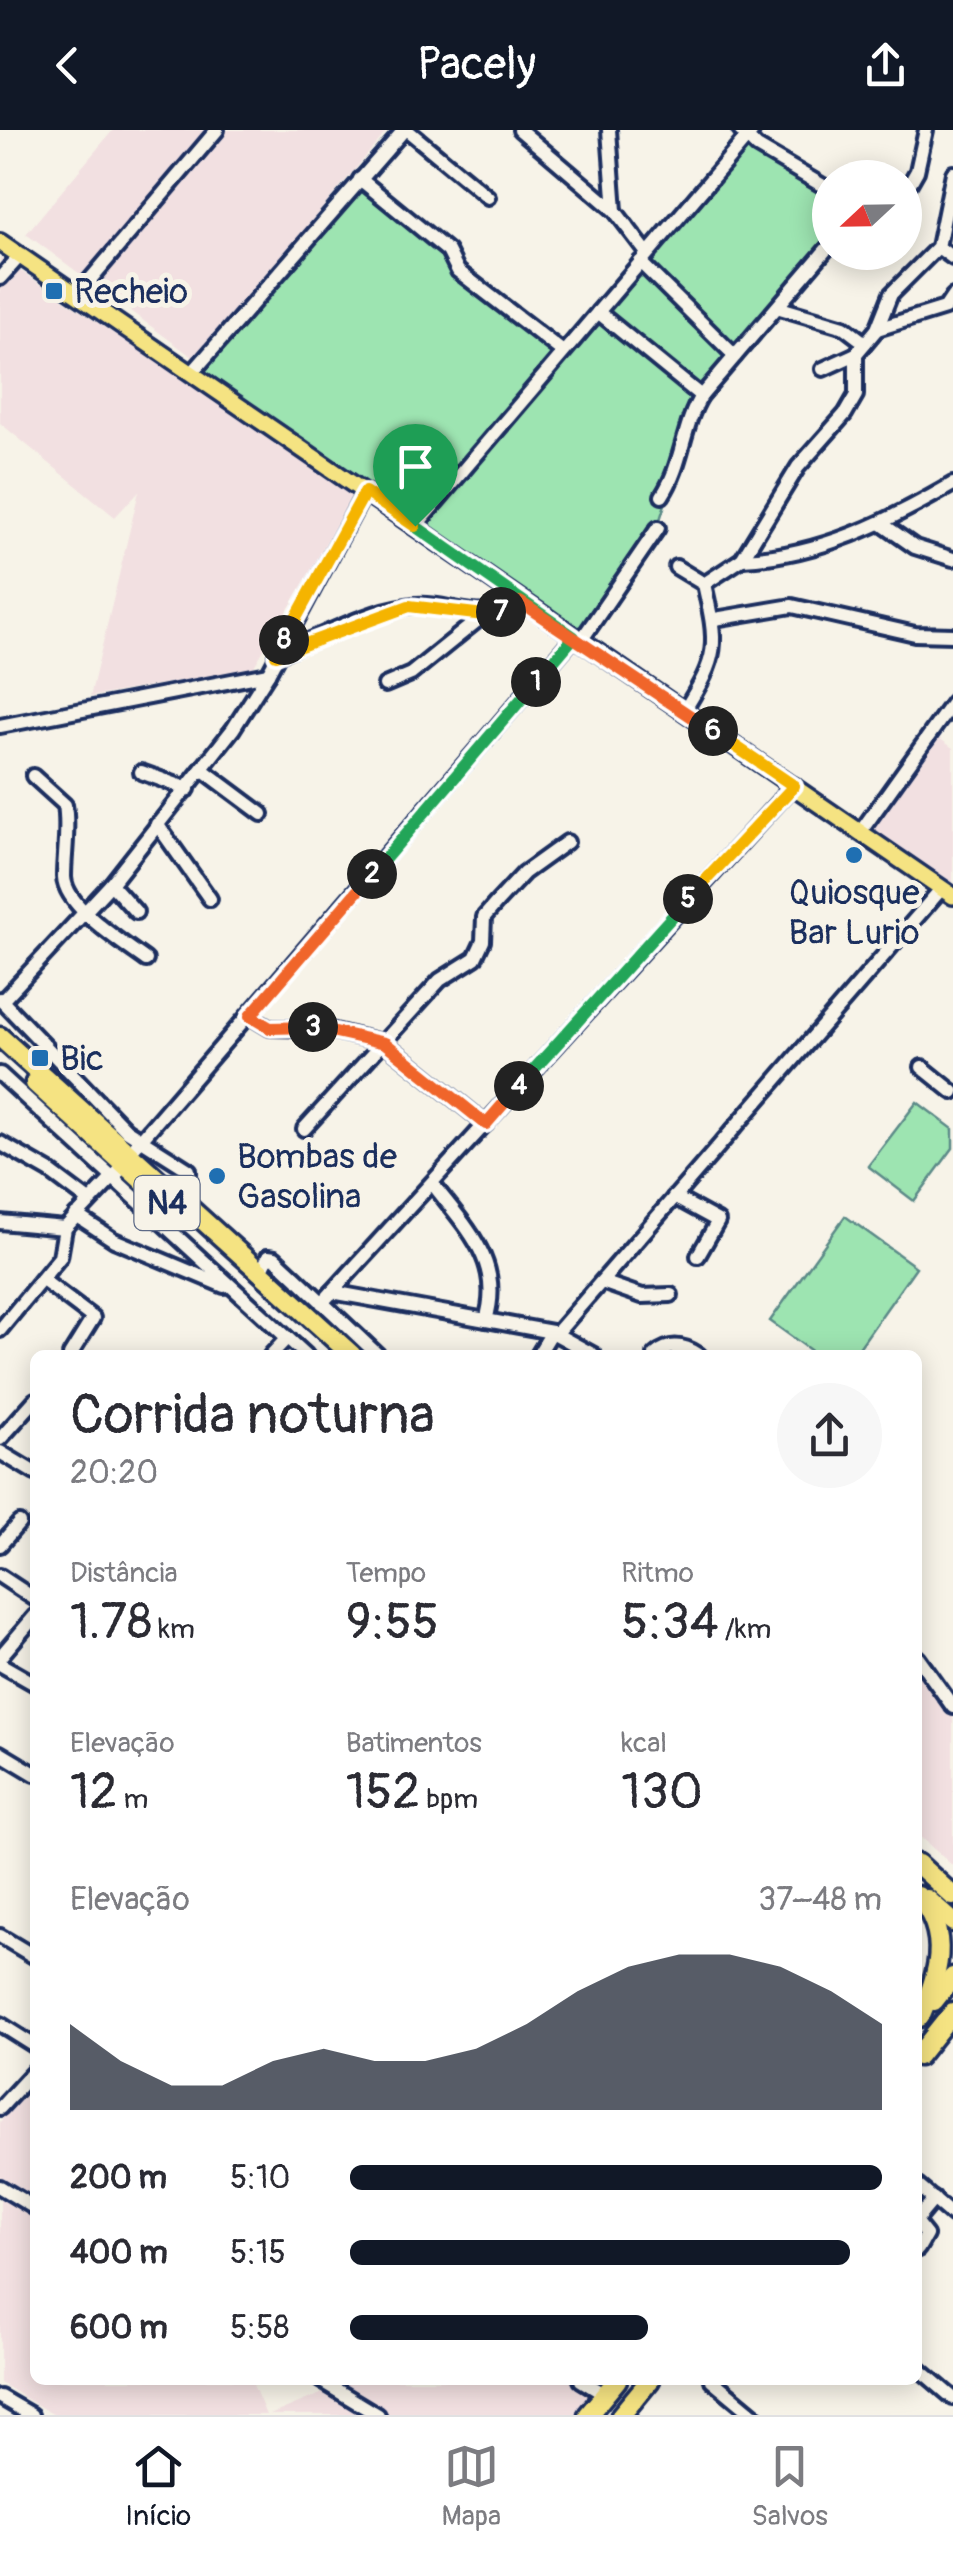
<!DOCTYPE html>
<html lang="pt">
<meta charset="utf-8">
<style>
body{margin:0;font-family:Pangolin,sans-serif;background:#f7f7f7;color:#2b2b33;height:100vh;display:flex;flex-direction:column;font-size:38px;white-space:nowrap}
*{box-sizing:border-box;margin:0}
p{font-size:32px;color:#7c7c81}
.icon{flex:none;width:55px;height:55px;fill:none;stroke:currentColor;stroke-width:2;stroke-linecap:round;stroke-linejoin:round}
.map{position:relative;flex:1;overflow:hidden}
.panel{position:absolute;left:30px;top:1220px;width:892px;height:1035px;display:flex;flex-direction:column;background:#fff;border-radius:15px;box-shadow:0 5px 25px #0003}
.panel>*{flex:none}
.needle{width:65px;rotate:248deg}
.controls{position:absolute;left:812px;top:30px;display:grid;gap:20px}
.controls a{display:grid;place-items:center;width:110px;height:110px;border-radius:50%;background:#fff;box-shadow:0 5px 25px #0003;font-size:50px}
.pin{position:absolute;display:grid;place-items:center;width:85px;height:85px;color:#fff;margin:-102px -42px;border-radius:50% 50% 50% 0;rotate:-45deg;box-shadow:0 0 10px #0007}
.pin .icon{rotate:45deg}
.km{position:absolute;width:50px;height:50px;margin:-25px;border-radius:50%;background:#222;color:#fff;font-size:28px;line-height:50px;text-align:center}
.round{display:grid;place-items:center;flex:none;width:105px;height:105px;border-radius:52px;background:#f7f7f7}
.overview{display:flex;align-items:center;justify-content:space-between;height:170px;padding:0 40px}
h1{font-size:55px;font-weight:600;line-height:75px}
.figures{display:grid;grid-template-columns:repeat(3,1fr);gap:15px;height:170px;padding:10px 40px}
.figures div{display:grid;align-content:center}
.figures b{font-size:50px;font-weight:600}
.figures small{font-size:28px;font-weight:400}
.figures p{font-size:28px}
.chart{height:280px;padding:20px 40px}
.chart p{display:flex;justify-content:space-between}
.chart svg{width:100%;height:180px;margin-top:10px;fill:#111827;opacity:.7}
ul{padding:0 40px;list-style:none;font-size:32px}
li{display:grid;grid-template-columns:160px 120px 1fr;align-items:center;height:75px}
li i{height:25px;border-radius:12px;background:#111827}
header{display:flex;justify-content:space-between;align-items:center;height:130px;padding:0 40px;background:#111827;color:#fff;font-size:45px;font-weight:600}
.tabs{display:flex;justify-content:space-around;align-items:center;height:140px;border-top:2px solid #e1e1e2;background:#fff;font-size:28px;color:#7c7c81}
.tabs a{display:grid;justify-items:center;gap:5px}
.tabs .selected{color:#111827}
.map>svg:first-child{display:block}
.built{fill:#f2e0e1}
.green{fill:#9de4b1;stroke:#5c8a88;stroke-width:2.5}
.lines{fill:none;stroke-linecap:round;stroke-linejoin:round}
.minor-casing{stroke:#1b2f5e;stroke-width:20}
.major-casing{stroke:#1b2f5e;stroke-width:22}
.highway-casing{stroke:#1b2f5e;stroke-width:25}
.minor{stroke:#f7f3e8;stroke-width:12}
.major{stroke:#f5e382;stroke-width:15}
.highway{stroke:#f5e382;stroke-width:18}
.split-1-casing{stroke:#fff;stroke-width:20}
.split-2-casing{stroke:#fff;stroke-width:20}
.split-3-casing{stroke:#fff;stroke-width:20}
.split-4-casing{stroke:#fff;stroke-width:20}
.split-5-casing{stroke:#fff;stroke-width:20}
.split-6-casing{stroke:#fff;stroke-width:20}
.split-7-casing{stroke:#fff;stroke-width:20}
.split-8-casing{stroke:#fff;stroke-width:20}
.split-9-casing{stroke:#fff;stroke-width:20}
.split-1{stroke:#22a559;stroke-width:12}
.split-2{stroke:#22a559;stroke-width:12}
.split-3{stroke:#f0652b;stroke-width:12}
.split-4{stroke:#f0652b;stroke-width:12}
.split-5{stroke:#22a559;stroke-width:12}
.split-6{stroke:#f5b400;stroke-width:12}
.split-7{stroke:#f0652b;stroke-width:12}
.split-8{stroke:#f5b400;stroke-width:12}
.split-9{stroke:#f5b400;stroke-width:12}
.poi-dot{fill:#1f6fb2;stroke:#f7f3e8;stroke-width:4}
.labels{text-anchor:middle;stroke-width:10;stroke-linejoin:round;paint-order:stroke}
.shield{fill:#f7f3e8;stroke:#5d6a87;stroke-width:2.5}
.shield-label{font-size:32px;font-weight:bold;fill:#1b2f5e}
.poi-label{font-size:35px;fill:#1b2f5e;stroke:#f7f3e8;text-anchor:start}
</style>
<header><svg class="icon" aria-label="back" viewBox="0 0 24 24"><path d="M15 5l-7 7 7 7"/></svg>Pacely<svg class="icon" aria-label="share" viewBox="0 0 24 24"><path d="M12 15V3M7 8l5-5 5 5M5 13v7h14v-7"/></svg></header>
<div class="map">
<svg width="953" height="2285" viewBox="0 0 953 2285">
<rect width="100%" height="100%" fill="#f7f3e8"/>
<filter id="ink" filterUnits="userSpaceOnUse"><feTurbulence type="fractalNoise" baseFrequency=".01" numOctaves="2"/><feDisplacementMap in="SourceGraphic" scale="20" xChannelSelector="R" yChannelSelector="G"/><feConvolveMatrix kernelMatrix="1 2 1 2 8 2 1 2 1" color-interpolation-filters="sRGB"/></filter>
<g filter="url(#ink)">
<g class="built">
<path d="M113,0H388L309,94L640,323L363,353L26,104Z"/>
<path d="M0,127L356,366L253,538L90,567L139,361L115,387L0,293Z"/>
<path d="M936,606L953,618V757L866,702Z"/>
<path d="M918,1534L953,1583V1736L918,1705Z"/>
<path d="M35,1949V2250H251L266,2285H54L0,2253V1992Z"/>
<path d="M306,2250H603L575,2285H270L325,2262Z"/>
</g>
<g class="green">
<path d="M751,7L830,58V121L697,275L658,396L583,504L200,241L353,51L374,53L559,223Z"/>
<path d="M917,972L953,999V1018L914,1071L868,1036Z"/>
<path d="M845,1086L916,1137L854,1225H817L770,1191Z"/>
</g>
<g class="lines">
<g class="minor-casing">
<g id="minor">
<path d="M407,0L488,67"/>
<path d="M520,0L615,81L647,123"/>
<path d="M609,0L615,81"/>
<path d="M740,0L757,17L830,60"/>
<path d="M360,49L448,121L458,141L563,222"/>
<path d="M905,62L917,41L926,0"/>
<path d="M938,117L953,128"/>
<path d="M640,132L735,226"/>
<path d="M0,148L20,126"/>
<path d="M78,164L217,0"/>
<path d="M780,178L844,197L865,213"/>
<path d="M598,182L701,266"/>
<path d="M877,199L945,178L953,166"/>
<path d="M823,239L856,224L877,199L891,164L938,117L953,43"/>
<path d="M192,243L404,0"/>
<path d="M662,366C683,334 682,297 701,266L830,115"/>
<path d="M882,394L915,417L953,429"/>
<path d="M415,397L753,0"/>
<path d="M742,429C818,426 888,392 953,354"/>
<path d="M676,437L704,454C718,516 719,525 684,581"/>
<path d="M704,454L742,429L798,337L845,284L856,265V224"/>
<path d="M715,489L792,476L915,504L953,505"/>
<path d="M580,512L658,398"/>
<path d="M276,525C317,509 364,482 407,476C454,469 473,497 520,472"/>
<path d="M385,555L411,544L484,485"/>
<path d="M0,596L268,544"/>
<path d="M203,640L262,684"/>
<path d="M141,642L188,659"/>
<path d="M33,646L65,675C69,699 64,723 64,747C65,777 123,813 146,830"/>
<path d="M157,694L210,769"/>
<path d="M861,701L953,572"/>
<path d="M111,754L136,782"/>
<path d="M0,869L126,1000L189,1040V1049L174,1063"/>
<path d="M2,871L111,754L233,599L268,544L365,362"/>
<path d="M250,886L270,898L326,899L385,913L486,994"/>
<path d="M922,937L953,962"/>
<path d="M0,944L306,1225"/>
<path d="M304,999L440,850L475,828L483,811L484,787L497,772L524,743L567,712"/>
<path d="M0,1013L49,1041L89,1071"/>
<path d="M131,1021L574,507"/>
<path d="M432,1053C466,1098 504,1132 486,1190"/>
<path d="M674,1067L718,1091L698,1126"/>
<path d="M76,1085L114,1110L224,1156"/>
<path d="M0,1092L65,1098"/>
<path d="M261,1142L268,1127L275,1128L378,1225"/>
<path d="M44,1151L93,1188L70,1225"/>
<path d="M602,1152L642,1166L671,1165"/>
<path d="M332,1162L552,1202L594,1225"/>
<path d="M322,1173L794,655"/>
<path d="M0,1200L60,1127L65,1098L120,1040"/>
<path d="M556,1204L942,758"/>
<path d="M271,1225L287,1208"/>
<path d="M538,1225L552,1202"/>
<path d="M655,1225C669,1213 684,1215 699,1225"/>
<path d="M0,1309L35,1270"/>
<path d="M0,1322L35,1343"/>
<path d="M0,1415L19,1393"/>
<path d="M0,1446L35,1469"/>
<path d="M0,1527L35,1486"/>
<path d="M918,1528L953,1577"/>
<path d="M0,1534L35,1554"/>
<path d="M0,1623L35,1644"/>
<path d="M0,1806L35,1827"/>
<path d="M0,1894L35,1916"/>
<path d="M0,1978L35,1940"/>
<path d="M918,2056L953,2086"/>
<path d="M0,2057L35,2078"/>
<path d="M918,2088L934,2069"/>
<path d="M918,2095L926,2105L918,2119"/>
<path d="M918,2238L953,2268"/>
<path d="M320,2250L378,2285"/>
<path d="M581,2250L604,2264"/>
<path d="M712,2250L754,2285"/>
<path d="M0,2267L31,2285"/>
</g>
</g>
<g class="major-casing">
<path id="major" d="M0,112L953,766"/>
</g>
<g class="highway-casing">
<g id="highway">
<path d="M0,907L352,1225"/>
<path d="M35,953L167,1073"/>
<path d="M918,1734L953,1766"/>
<path d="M918,1766C952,1805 938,1845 920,1887"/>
<path d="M927,1769L953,1792"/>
<path d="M934,1871L953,1847"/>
<path d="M918,1926L953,1882"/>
<path d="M588,2285L617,2250"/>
<path d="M621,2285L650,2250"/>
</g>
</g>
<use href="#minor" class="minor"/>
<use href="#major" class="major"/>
<use href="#highway" class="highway"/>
</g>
</g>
<g class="lines" filter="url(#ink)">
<g class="split-1-casing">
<path id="split-1" d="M415,396L574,507L536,552"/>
</g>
<g class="split-2-casing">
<path id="split-2" d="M372,744L536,552"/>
</g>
<g class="split-3-casing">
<path id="split-3" d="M313,897L270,898L250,886L372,744"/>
</g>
<g class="split-4-casing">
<path id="split-4" d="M313,897L385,913L486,994L519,956"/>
</g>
<g class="split-5-casing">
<path id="split-5" d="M519,956L688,769"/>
</g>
<g class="split-6-casing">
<path id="split-6" d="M688,769L794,656L713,601"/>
</g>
<g class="split-7-casing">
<path id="split-7" d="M501,482L520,472L713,601"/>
</g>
<g class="split-8-casing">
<path id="split-8" d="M284,510L276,525L409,476L484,485L501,482"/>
</g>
<g class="split-9-casing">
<path id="split-9" d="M284,510L365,362L415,396"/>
</g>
<use href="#split-1" class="split-1"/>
<use href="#split-2" class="split-2"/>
<use href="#split-3" class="split-3"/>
<use href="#split-4" class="split-4"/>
<use href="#split-5" class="split-5"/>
<use href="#split-6" class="split-6"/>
<use href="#split-7" class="split-7"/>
<use href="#split-8" class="split-8"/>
<use href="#split-9" class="split-9"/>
</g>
<g class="poi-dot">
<rect x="44" y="151" width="20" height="20" rx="5"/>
<circle cx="854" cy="725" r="10"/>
<rect x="30" y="918" width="20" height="20" rx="5"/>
<circle cx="217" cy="1046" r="10"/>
</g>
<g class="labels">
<rect class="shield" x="134.5" y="1046" width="65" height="54" rx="8"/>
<g class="shield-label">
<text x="167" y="1084">N4</text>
</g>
<g class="poi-label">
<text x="74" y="173">Recheio</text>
<text x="854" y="774" text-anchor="middle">Quiosque<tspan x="854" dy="40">Bar Lurio</tspan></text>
<text x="60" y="940">Bic</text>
<text x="237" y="1038">Bombas de<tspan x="237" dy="40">Gasolina</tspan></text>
</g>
</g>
</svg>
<div class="controls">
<a><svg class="needle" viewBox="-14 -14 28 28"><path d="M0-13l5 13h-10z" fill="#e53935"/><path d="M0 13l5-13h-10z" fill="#7c7c81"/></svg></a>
</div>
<div class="pin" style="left:415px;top:396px;background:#1e9e55"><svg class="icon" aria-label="arrive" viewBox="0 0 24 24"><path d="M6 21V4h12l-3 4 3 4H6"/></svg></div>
<b class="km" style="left:536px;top:552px">1</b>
<b class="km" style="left:372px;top:744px">2</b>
<b class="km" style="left:313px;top:897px">3</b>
<b class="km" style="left:519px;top:956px">4</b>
<b class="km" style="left:688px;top:769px">5</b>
<b class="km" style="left:713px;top:601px">6</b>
<b class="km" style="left:501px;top:482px">7</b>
<b class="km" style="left:284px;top:510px">8</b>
<section class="panel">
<div class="overview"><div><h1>Corrida noturna</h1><p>20:20</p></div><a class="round"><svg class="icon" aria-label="share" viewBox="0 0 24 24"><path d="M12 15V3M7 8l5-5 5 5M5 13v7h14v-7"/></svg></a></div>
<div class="figures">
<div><p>Distância</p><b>1.78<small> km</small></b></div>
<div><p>Tempo</p><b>9:55</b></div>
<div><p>Ritmo</p><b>5:34<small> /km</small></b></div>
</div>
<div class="figures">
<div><p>Elevação</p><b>12<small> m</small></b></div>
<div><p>Batimentos</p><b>152<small> bpm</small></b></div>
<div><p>kcal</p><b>130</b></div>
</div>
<div class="chart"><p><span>Elevação</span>37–48 m</p>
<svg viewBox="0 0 160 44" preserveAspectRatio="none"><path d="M0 44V23L10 32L20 38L30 38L40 32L50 29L60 32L70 32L80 29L90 23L100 15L110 9L120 6L130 6L140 9L150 15L160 23V44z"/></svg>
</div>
<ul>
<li><b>200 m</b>5:10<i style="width:100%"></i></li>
<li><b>400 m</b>5:15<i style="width:94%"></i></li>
<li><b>600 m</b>5:58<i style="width:56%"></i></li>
</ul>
</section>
</div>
<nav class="tabs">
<a class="selected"><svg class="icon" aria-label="home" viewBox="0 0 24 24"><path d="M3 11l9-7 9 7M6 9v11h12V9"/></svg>Início</a>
<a><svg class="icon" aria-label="map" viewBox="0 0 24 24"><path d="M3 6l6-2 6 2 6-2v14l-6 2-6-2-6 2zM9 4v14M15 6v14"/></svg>Mapa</a>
<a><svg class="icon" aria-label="saved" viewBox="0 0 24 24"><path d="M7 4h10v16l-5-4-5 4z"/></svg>Salvos</a>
</nav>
